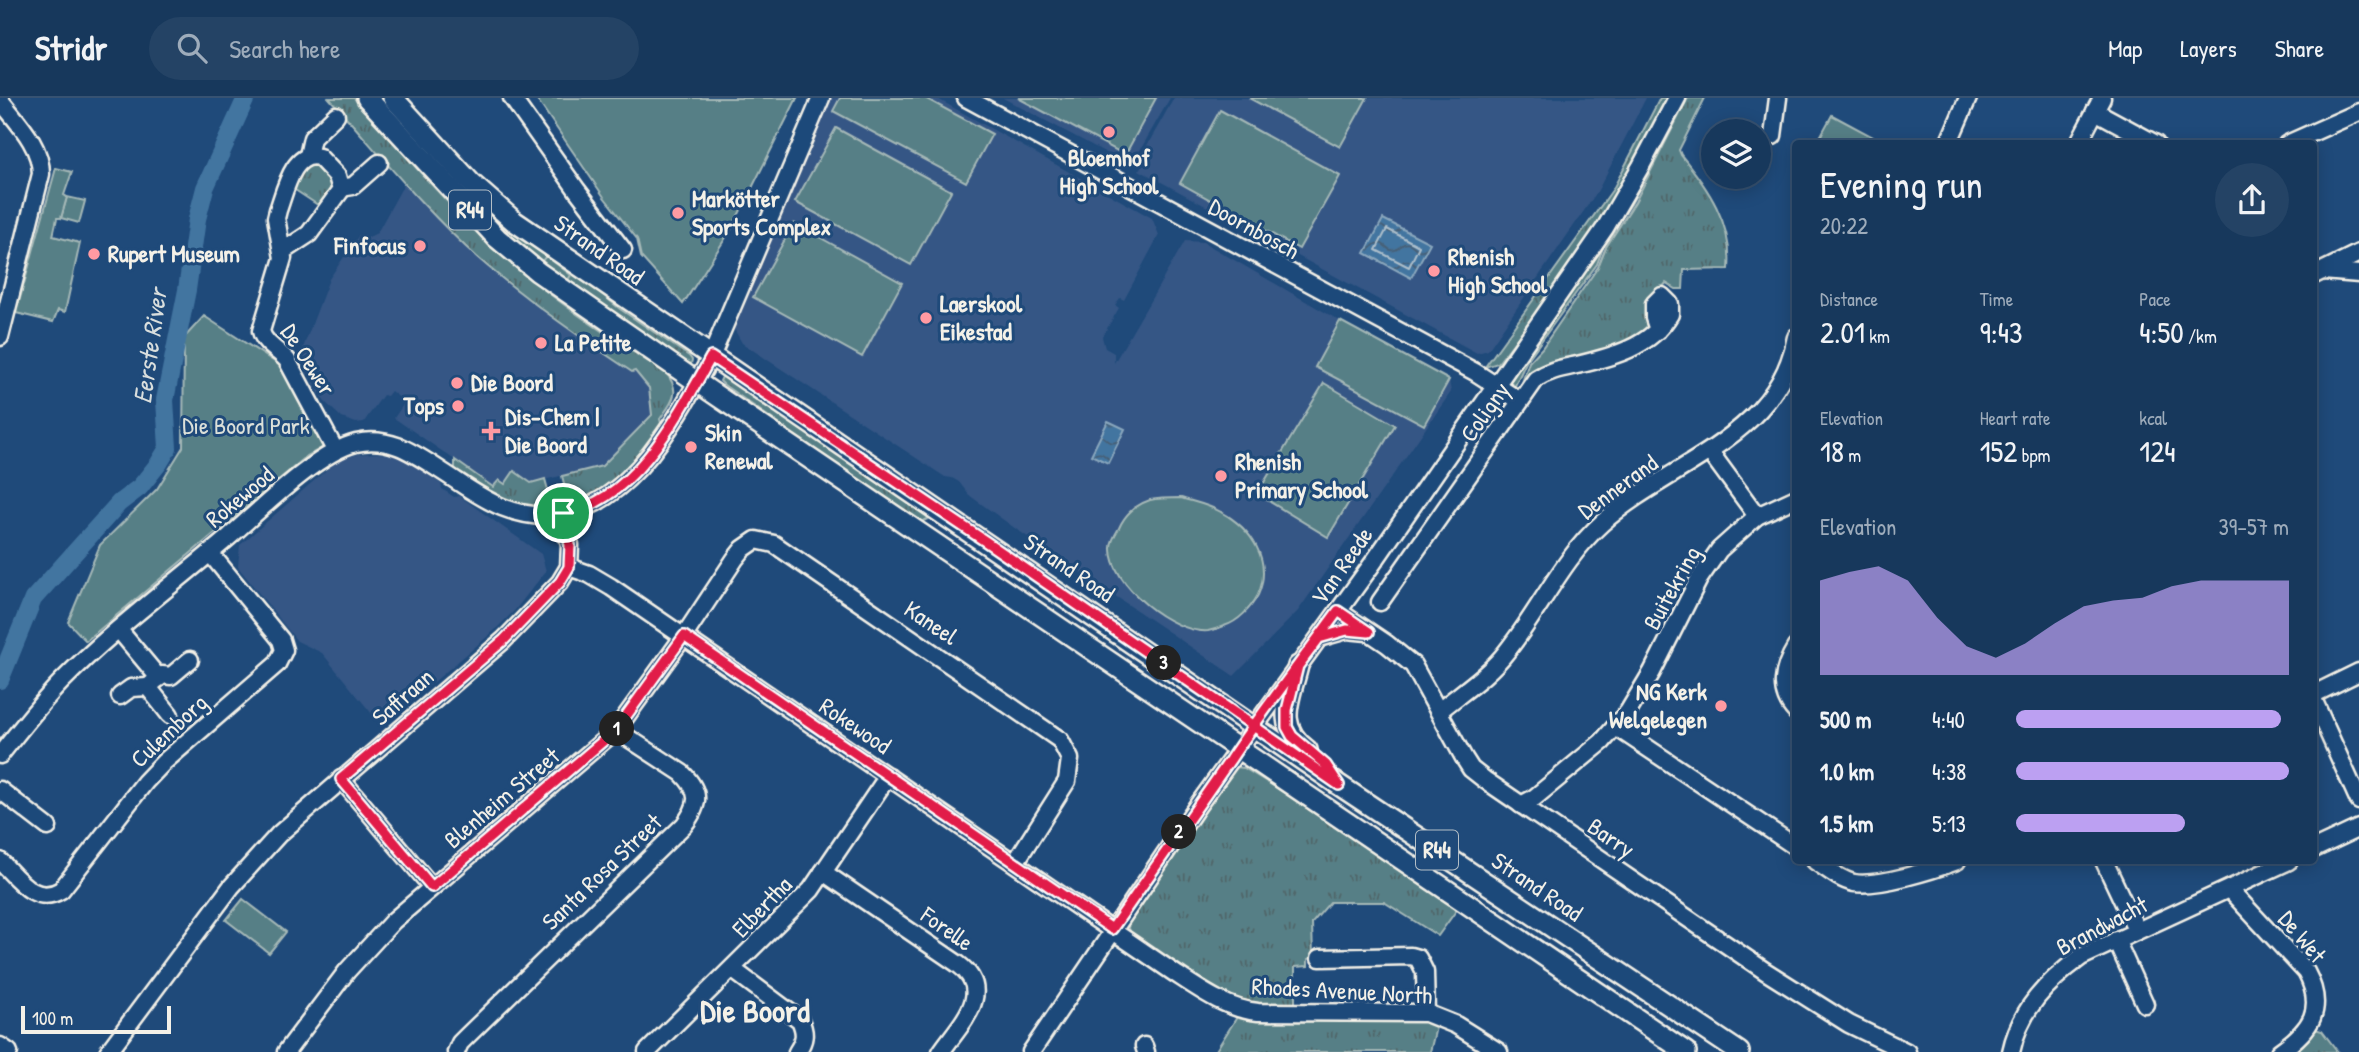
<!DOCTYPE html>
<meta charset="utf-8">
<style>
body{margin:0;font-family:"Patrick Hand",sans-serif;background:#244365;color:#f1f3f6;height:100vh;display:flex;flex-direction:column;font-size:26px;white-space:nowrap}
*{box-sizing:border-box;margin:0}
p{font-size:23px;color:#9eacbb}
.icon{flex:none;width:38px;height:38px;fill:none;stroke:currentColor;stroke-width:2;stroke-linecap:round;stroke-linejoin:round}
.map{position:relative;flex:1;overflow:hidden}
.details{position:absolute;left:1792px;top:42px;width:525px;height:724px;display:flex;flex-direction:column;background:#17385c;border-radius:7px;box-shadow:0 4px 18px #0003,0 0 0 2px #365272}
.details>*{flex:none}
.controls{position:absolute;left:1701px;top:21px;display:grid;gap:14px}
.controls a{display:grid;place-items:center;width:70px;height:70px;border-radius:50%;background:#17385c;box-shadow:0 4px 18px #0003,0 0 0 2px #365272;font-size:35px}
.scale{position:absolute;left:21px;bottom:18px;width:150px;box-sizing:border-box;padding-left:7px;border:4px solid #f4f1e8;border-top:0;font-size:19px;line-height:24px;white-space:nowrap;color:#f4f1e8;-webkit-text-stroke:5px #1f4a7a;paint-order:stroke}
.pin{position:absolute;display:grid;place-items:center;width:60px;height:60px;color:#fff;margin:-30px;border:4px solid #fff;border-radius:50%;box-shadow:0 2px 7px #0007}
.km{position:absolute;width:35px;height:35px;margin:-18px;border-radius:50%;background:#222;color:#fff;font-size:19px;line-height:35px;text-align:center}
.round{display:grid;place-items:center;flex:none;width:74px;height:74px;border-radius:37px;background:#244365}
.overview{display:flex;align-items:center;justify-content:space-between;height:119px;padding:0 28px}
h1{font-size:38px;font-weight:600;line-height:52px}
.stats{display:grid;grid-template-columns:repeat(3,1fr);gap:10px;height:119px;padding:7px 28px}
.stats div{display:grid;align-content:center}
.stats b{font-size:30px;font-weight:600}
.stats small{font-size:19px;font-weight:400}
.stats p{font-size:19px}
.chart{height:196px;padding:14px 28px}
.chart p{display:flex;justify-content:space-between}
.chart svg{width:100%;height:126px;margin-top:7px;fill:#bca0f2;opacity:.7}
ul{padding:0 28px;list-style:none;font-size:23px}
li{display:grid;grid-template-columns:112px 84px 1fr;align-items:center;height:52px}
li i{height:18px;border-radius:9px;background:#bca0f2}
header{display:flex;align-items:center;gap:42px;box-sizing:border-box;height:98px;padding:0 35px;background:#17385c;border-bottom:2px solid #365272}
header strong{font-size:33px}
nav{display:flex;gap:38px;margin-inline-start:auto;font-size:24px}
.search{width:490px;height:63px;background:#244365;display:flex;align-items:center;gap:18px;box-sizing:border-box;padding:0 24px;border-radius:38px;color:#9eacbb;font-size:26px}
.map>svg:first-child{display:block}
.built{fill:#355685}
.grass{fill:url(#grass-tufts);stroke:#a5b8b7;stroke-width:2}
.green{fill:#567f86;stroke:#a5b8b7;stroke-width:2}
.water{fill:url(#water-waves);stroke:#8aa7bd;stroke-width:2}
.lines{fill:none;stroke-linecap:round;stroke-linejoin:round}
.shore{stroke:#adbfcb;stroke-width:2}
.river{stroke:#4375a0;stroke-width:18}
.minor-casing{stroke:#f4f1e8;stroke-width:21}
.major-casing{stroke:#f4f1e8;stroke-width:24}
.minor{stroke:#1f4a7a;stroke-width:16}
.major{stroke:#1f4a7a;stroke-width:19}
.route-casing{stroke:#fff;stroke-width:14}
.route{stroke:#e11d48;stroke-width:9}
.poi-dot{fill:#ff9aa2;stroke:#1f4a7a;stroke-width:2.5}
.labels{text-anchor:middle;stroke-width:6;stroke-linejoin:round;paint-order:stroke}
.shield{fill:#1f4a7a;stroke:#b4bfc7;stroke-width:2}
.shield-label{font-size:23px;font-weight:bold;fill:#f4f1e8}
.poi-label{font-size:24px;font-weight:bold;fill:#f4f1e8;stroke:#1f4a7a;text-anchor:start}
.street-label{font-size:24px;fill:#f4f1e8;stroke:#1f4a7a}
.park-label{font-size:24px;fill:#dce0d9;stroke:#1f4a7a}
.water-label{font-size:26px;font-style:italic;fill:#d9dedd;stroke:#1f4a7a}
.district-label{font-size:32px;font-weight:bold;fill:#f4f1e8;stroke:#1f4a7a}
</style>
<header>
<strong>Stridr</strong>
<div class="search"><svg class="icon" aria-label="search" viewBox="0 0 24 24"><circle cx="10" cy="10" r="6"/><path d="M15 15l6 6"/></svg>Search here</div>
<nav><a>Map</a><a>Layers</a><a>Share</a></nav>
</header>
<div class="map">
<svg width="2359" height="954" viewBox="0 0 2359 954">
<defs>
<pattern id="grass-tufts" width="24" height="20" patternUnits="userSpaceOnUse" patternTransform="scale(1.75)"><rect width="24" height="20" fill="#567f86"/><path d="M3 7l-1-3M5 7V3M7 7l1-3M15 17l-1-3M17 17v-4M19 17l1-3" fill="none" stroke="#506669"/></pattern>
<pattern id="water-waves" width="16" height="10" patternUnits="userSpaceOnUse" patternTransform="scale(1.75)"><rect width="16" height="10" fill="#4375a0"/><path d="M0 5q4-4 8 0t8 0" fill="none" stroke="#465e73"/></pattern>
</defs>
<rect width="100%" height="100%" fill="#1f4a7a"/>
<filter id="ink" filterUnits="userSpaceOnUse"><feTurbulence type="fractalNoise" baseFrequency=".0143" numOctaves="2"/><feDisplacementMap in="SourceGraphic" scale="14" xChannelSelector="R" yChannelSelector="G"/><feConvolveMatrix kernelMatrix="1 2 1 2 8 2 1 2 1" color-interpolation-filters="sRGB"/></filter>
<g filter="url(#ink)">
<g class="built">
<path d="M831,0H936L1152,120L1159,137L1124,202L1120,200L1115,207L1119,210L1102,239L1105,250L1114,255V265L1185,143L1203,144L1340,223L1449,282L1451,294L1298,513L1234,578L1016,431L969,397L959,384L952,380L945,379L742,245L734,231Z"/>
<path d="M1003,0H1170L1131,68Z"/>
<path d="M1174,0H1646L1597,94L1488,252L1477,255L1139,72L1148,56L1144,53Z"/>
<path d="M405,84L476,158L512,188L612,261L632,274L635,272L649,291L652,317L602,368L531,385L494,389L394,320L405,304L391,293L387,298L383,297L364,324L356,325L342,320L324,303L300,262V258L329,181L359,137L365,141L377,135Z"/>
<path d="M377,355L402,358L441,386L442,391L454,399L459,398L541,456L546,473L515,512L494,533L382,628L322,555L297,543L238,469L240,447L324,374L339,361L359,356Z"/>
</g>
<g class="grass">
<path d="M329,0H354C398,49 441,100 489,145C542,195 605,236 666,275C682,294 672,304 660,321L661,325C643,349 607,407 572,402L567,397L562,378L602,368L652,317L649,290L635,273L632,274C579,239 526,202 478,160C426,114 376,52 329,0Z"/>
<path d="M375,0H385L587,184L620,211L689,258L692,262L691,266L688,267L551,175L503,136Z"/>
<path d="M1660,0H1671L1614,107L1555,191L1498,265L1485,269L1613,91Z"/>
<path d="M1688,0H1705L1679,52L1681,57C1708,90 1733,126 1729,171L1684,172L1683,191H1676L1666,185L1653,201L1652,227L1636,241L1520,291L1529,264L1542,250L1598,169L1606,149L1635,104Z"/>
<path d="M1661,47L1657,59L1631,106L1604,147L1597,166L1526,264L1513,292L1510,287V283L1547,231Z"/>
<path d="M308,66H319L337,85L324,111L292,90L298,77Z"/>
<path d="M67,99L85,103L79,125L61,120Z"/>
<path d="M723,277L927,416L928,421L921,424L911,421C848,377 787,331 724,287L720,283Z"/>
<path d="M455,362L493,389L499,382L505,386L514,373L531,385L545,381L548,392L546,406C521,419 476,387 455,374Z"/>
<path d="M1236,669L1244,670L1275,689L1458,810L1438,838L1384,804H1330L1312,825L1313,859L1308,861V868L1295,869V908L1252,907L1224,899L1132,838L1127,825L1232,671Z"/>
<path d="M1237,919L1247,921L1249,919L1421,921L1437,925L1430,954H1215Z"/>
<path d="M2315,931L2322,933L2338,954H2289Z"/>
</g>
<g class="green">
<path d="M536,0H797L732,130L683,206L641,159L637,141L604,99Z"/>
<path d="M840,0H925L992,36L966,84L833,13Z"/>
<path d="M1018,0H1156L1125,57Z"/>
<path d="M1249,0H1367L1340,49Z"/>
<path d="M1220,12L1340,78L1299,151L1180,85Z"/>
<path d="M1832,17L1877,41L1874,45H1832L1820,39Z"/>
<path d="M836,30L951,93L911,167L795,104Z"/>
<path d="M56,70L72,74L64,97L67,99L61,120H57L53,138L80,145L65,214L58,212L53,224L16,215Z"/>
<path d="M794,125L902,185L862,259L753,199Z"/>
<path d="M546,158L571,177L568,182L542,163Z"/>
<path d="M204,218L284,270L329,346L307,358L86,543L68,524L100,447L157,391L183,349L184,240Z"/>
<path d="M1340,223L1449,282L1424,327L1315,269Z"/>
<path d="M1324,285L1395,327L1328,439L1257,396Z"/>
<path d="M1181,400C1194,404 1209,407 1221,414C1252,431 1273,463 1258,497C1251,510 1238,524 1224,528C1219,530 1213,532 1208,533C1173,536 1109,486 1111,449C1111,443 1116,435 1119,430C1125,416 1135,407 1150,402C1159,400 1171,400 1181,400Z"/>
<path d="M243,801L286,834L269,855L226,822Z"/>
</g>
<g class="water">
<path d="M1383,121L1430,145L1411,180L1365,155Z"/>
<path d="M1108,323L1125,331L1108,365L1091,357Z"/>
</g>
<g class="lines">
<path class="shore" d="M1387,131L1419,148L1409,169L1376,152Z"/>
<path class="river" d="M0,582L33,501L119,405L140,389L159,365L168,350L165,302L187,192L197,121L205,90L246,0"/>
<g class="minor-casing">
<g id="minor">
<path d="M512,0L577,92L623,152"/>
<path d="M966,0L1475,274L1520,303"/>
<path d="M0,2C17,24 41,47 41,76L0,239"/>
<path d="M2095,13L2156,46"/>
<path d="M1773,38L1778,0"/>
<path d="M1948,46L1968,0"/>
<path d="M2078,46L2102,0"/>
<path d="M2287,46L2359,14"/>
<path d="M308,58L312,40L336,17"/>
<path d="M341,90L353,88L379,65"/>
<path d="M283,153L309,136L341,92L337,78L319,59C293,52 285,93 278,112L276,120L283,160L261,233C264,246 278,252 287,262L335,352"/>
<path d="M2323,173L2359,176"/>
<path d="M2314,177L2359,155"/>
<path d="M1710,354L1757,418"/>
<path d="M569,469L589,476L611,489L1173,874C1199,891 1226,911 1258,914L1426,915L1456,927L1499,954"/>
<path d="M1380,504L1536,281C1549,272 1563,270 1577,267C1612,259 1651,249 1670,216V206L1662,198L1654,206V220L1658,232"/>
<path d="M1338,513L1387,546L1413,567L1464,660L1471,671L1485,682L1765,873L1849,926L1907,954"/>
<path d="M119,532L159,580"/>
<path d="M1319,540L1347,532L1367,534"/>
<path d="M1796,549C1783,570 1777,594 1796,614"/>
<path d="M2314,596L2359,574"/>
<path d="M120,598L131,590L148,589"/>
<path d="M2314,603L2359,703"/>
<path d="M1439,613C1462,594 1489,577 1507,553C1540,512 1562,461 1602,425C1669,365 1778,340 1796,239"/>
<path d="M170,617L148,589L162,577L171,578L190,562"/>
<path d="M1616,629L1796,749"/>
<path d="M0,657C20,632 39,607 61,584C113,531 173,487 229,439C260,412 318,354 356,345C390,337 415,356 443,374C462,386 480,400 502,409C608,451 669,335 711,259L821,0"/>
<path d="M341,681L432,789"/>
<path d="M0,692L48,729"/>
<path d="M1521,707L1534,700L1602,644L1628,614L1652,574L1699,481L1719,452L1757,418L1796,400"/>
<path d="M2314,751L2359,730"/>
<path d="M0,763C17,780 35,808 61,792L145,684L164,664L277,566L284,552L281,542L210,455"/>
<path d="M1815,763C1827,771 1840,782 1854,785C1878,789 1933,772 1957,763"/>
<path d="M2104,763L2137,833"/>
<path d="M823,774L958,866C996,894 960,926 941,954"/>
<path d="M2229,791L2306,874C2326,911 2311,932 2279,954"/>
<path d="M2116,842L2145,906"/>
<path d="M1320,860L1411,858L1418,860L1425,874L1426,915"/>
<path d="M732,871L800,922C806,935 805,942 797,954"/>
<path d="M0,948L9,954"/>
<path d="M1144,948L1146,954"/>
<path d="M108,954L231,789L279,736L504,542L560,484L569,469L570,447L563,415"/>
<path d="M286,954L347,873L393,823L616,632L684,538L735,461L743,451L756,442L774,446L1060,642L1070,661L1067,683L1015,765"/>
<path d="M456,954L460,945L467,938L684,727C700,706 701,694 682,675L616,632"/>
<path d="M647,954L811,792L888,678"/>
<path d="M1031,954L1198,707L1373,465L1605,130L1641,68L1677,0"/>
<path d="M2011,954C2020,911 2047,884 2081,859L2289,763"/>
</g>
</g>
<g class="major-casing">
<g id="major">
<path d="M367,0L497,140L538,174L710,293L1686,954"/>
<path d="M393,0L472,86L514,123L1339,687L1739,954"/>
<path d="M1298,568C1290,601 1274,628 1307,652"/>
</g>
</g>
<use href="#minor" class="minor"/>
<use href="#major" class="major"/>
</g>
</g>
<g class="lines" filter="url(#ink)">
<g class="route-casing">
<path id="route" d="M563,415L570,447L569,469L560,484L504,542L341,681L432,789L616,632L684,538L1112,831L1230,662C1241,645 1253,629 1265,612L1338,513L1369,534L1347,532L1319,540L1298,568L1287,612V629L1292,638L1326,667L1339,687L985,443L711,259C680,315 633,406 563,415"/>
</g>
<use href="#route" class="route"/>
</g>
<g class="poi-dot">
<circle cx="1109" cy="34" r="7"/>
<circle cx="678" cy="115" r="7"/>
<circle cx="420" cy="148" r="7"/>
<circle cx="94" cy="156" r="7"/>
<circle cx="1434" cy="173" r="7"/>
<circle cx="926" cy="220" r="7"/>
<circle cx="541" cy="245" r="7"/>
<circle cx="457" cy="285" r="7"/>
<circle cx="458" cy="308" r="7"/>
<path d="M487.5 322.5h7v7h7v7h-7v7h-7v-7h-7v-7h7z"/>
<circle cx="691" cy="349" r="7"/>
<circle cx="1221" cy="378" r="7"/>
<circle cx="1721" cy="608" r="7"/>
</g>
<g class="labels">
<g class="shield">
<rect x="449" y="92.5" width="42" height="39" rx="5"/>
<rect x="1416" y="732.5" width="42" height="39" rx="5"/>
</g>
<g class="shield-label">
<text x="470" y="120">R44</text>
<text x="1437" y="760">R44</text>
</g>
<g class="poi-label">
<text x="1109" y="68" text-anchor="middle">Bloemhof<tspan x="1109" dy="28">High School</tspan></text>
<text x="692" y="109">Markötter<tspan x="692" dy="28">Sports Complex</tspan></text>
<text x="406" y="156" text-anchor="end">Finfocus</text>
<text x="108" y="164">Rupert Museum</text>
<text x="1448" y="167">Rhenish<tspan x="1448" dy="28">High School</tspan></text>
<text x="940" y="214">Laerskool<tspan x="940" dy="28">Eikestad</tspan></text>
<text x="555" y="253">La Petite</text>
<text x="471" y="293">Die Boord</text>
<text x="444" y="316" text-anchor="end">Tops</text>
<text x="505" y="327">Dis-Chem |<tspan x="505" dy="28">Die Boord</tspan></text>
<text x="705" y="343">Skin<tspan x="705" dy="28">Renewal</tspan></text>
<text x="1235" y="372">Rhenish<tspan x="1235" dy="28">Primary School</tspan></text>
<text x="1707" y="602" text-anchor="end">NG Kerk<tspan x="1707" dy="28">Welgelegen</tspan></text>
</g>
<g class="street-label">
<text transform="translate(1254 131) rotate(29)" y="8">Doornbosch</text>
<text transform="translate(599 152) rotate(35)" y="8">Strand Road</text>
<text transform="translate(308 262) rotate(57)" y="8">De Oewer</text>
<text transform="translate(1485 314) rotate(-55)" y="8">Coligny</text>
<text transform="translate(1618 389) rotate(-36)" y="8">Dennerand</text>
<text transform="translate(240 399) rotate(-40)" y="8">Rokewood</text>
<text transform="translate(1342 468) rotate(-55)" y="8">Van Reede</text>
<text transform="translate(1069 470) rotate(34)" y="8">Strand Road</text>
<text transform="translate(1672 490) rotate(-61)" y="8">Buitekring</text>
<text transform="translate(931 525) rotate(34)" y="8">Kaneel</text>
<text transform="translate(403 599) rotate(-41)" y="8">Saffraan</text>
<text transform="translate(855 628) rotate(34)" y="8">Rokewood</text>
<text transform="translate(169 633) rotate(-43)" y="8">Culemborg</text>
<text transform="translate(502 700) rotate(-40)" y="8">Blenheim Street</text>
<text transform="translate(1611 740) rotate(34)" y="8">Barry</text>
<text transform="translate(602 774) rotate(-44)" y="8">Santa Rosa Street</text>
<text transform="translate(1537 789) rotate(34)" y="8">Strand Road</text>
<text transform="translate(762 809) rotate(-46)" y="8">Elbertha</text>
<text transform="translate(2102 828) rotate(-28)" y="8">Brandwacht</text>
<text transform="translate(947 831) rotate(35)" y="8">Forelle</text>
<text transform="translate(2302 839) rotate(50)" y="8">De Wet</text>
<text transform="translate(1342 893) rotate(3)" y="8">Rhodes Avenue North</text>
</g>
<g class="park-label">
<text x="246" y="336">Die Boord Park</text>
</g>
<g class="water-label">
<text transform="translate(150 248) rotate(-82)" y="9">Eerste River</text>
</g>
<g class="district-label">
<text x="755" y="924">Die Boord</text>
</g>
</g>
</svg>
<div class="controls">
<a><svg class="icon" aria-label="layers" viewBox="0 0 24 24"><path d="M12 4l9 5-9 5-9-5zM3 14l9 5 9-5"/></svg></a>
</div>
<div class="scale">100 m</div>
<div class="pin" style="left:563px;top:415px;background:#1e9e55"><svg class="icon" aria-label="arrive" viewBox="0 0 24 24"><path d="M6 21V4h12l-3 4 3 4H6"/></svg></div>
<b class="km" style="left:617px;top:631px">1</b>
<b class="km" style="left:1179px;top:734px">2</b>
<b class="km" style="left:1164px;top:565px">3</b>
<section class="details">
<div class="overview"><div><h1>Evening run</h1><p>20:22</p></div><a class="round"><svg class="icon" aria-label="share" viewBox="0 0 24 24"><path d="M12 15V3M7 8l5-5 5 5M5 13v7h14v-7"/></svg></a></div>
<div class="stats">
<div><p>Distance</p><b>2.01<small> km</small></b></div>
<div><p>Time</p><b>9:43</b></div>
<div><p>Pace</p><b>4:50<small> /km</small></b></div>
</div>
<div class="stats">
<div><p>Elevation</p><b>18<small> m</small></b></div>
<div><p>Heart rate</p><b>152<small> bpm</small></b></div>
<div><p>kcal</p><b>124</b></div>
</div>
<div class="chart"><p><span>Elevation</span>39–57 m</p>
<svg viewBox="0 0 160 44" preserveAspectRatio="none"><path d="M0 44V11L10 8L20 6L30 11L40 24L50 34L60 38L70 33L80 26L90 20L100 18L110 17L120 13L130 11L140 11L150 11L160 11V44z"/></svg>
</div>
<ul>
<li><b>500 m</b>4:40<i style="width:97%"></i></li>
<li><b>1.0 km</b>4:38<i style="width:100%"></i></li>
<li><b>1.5 km</b>5:13<i style="width:62%"></i></li>
</ul>
</section>
</div>
